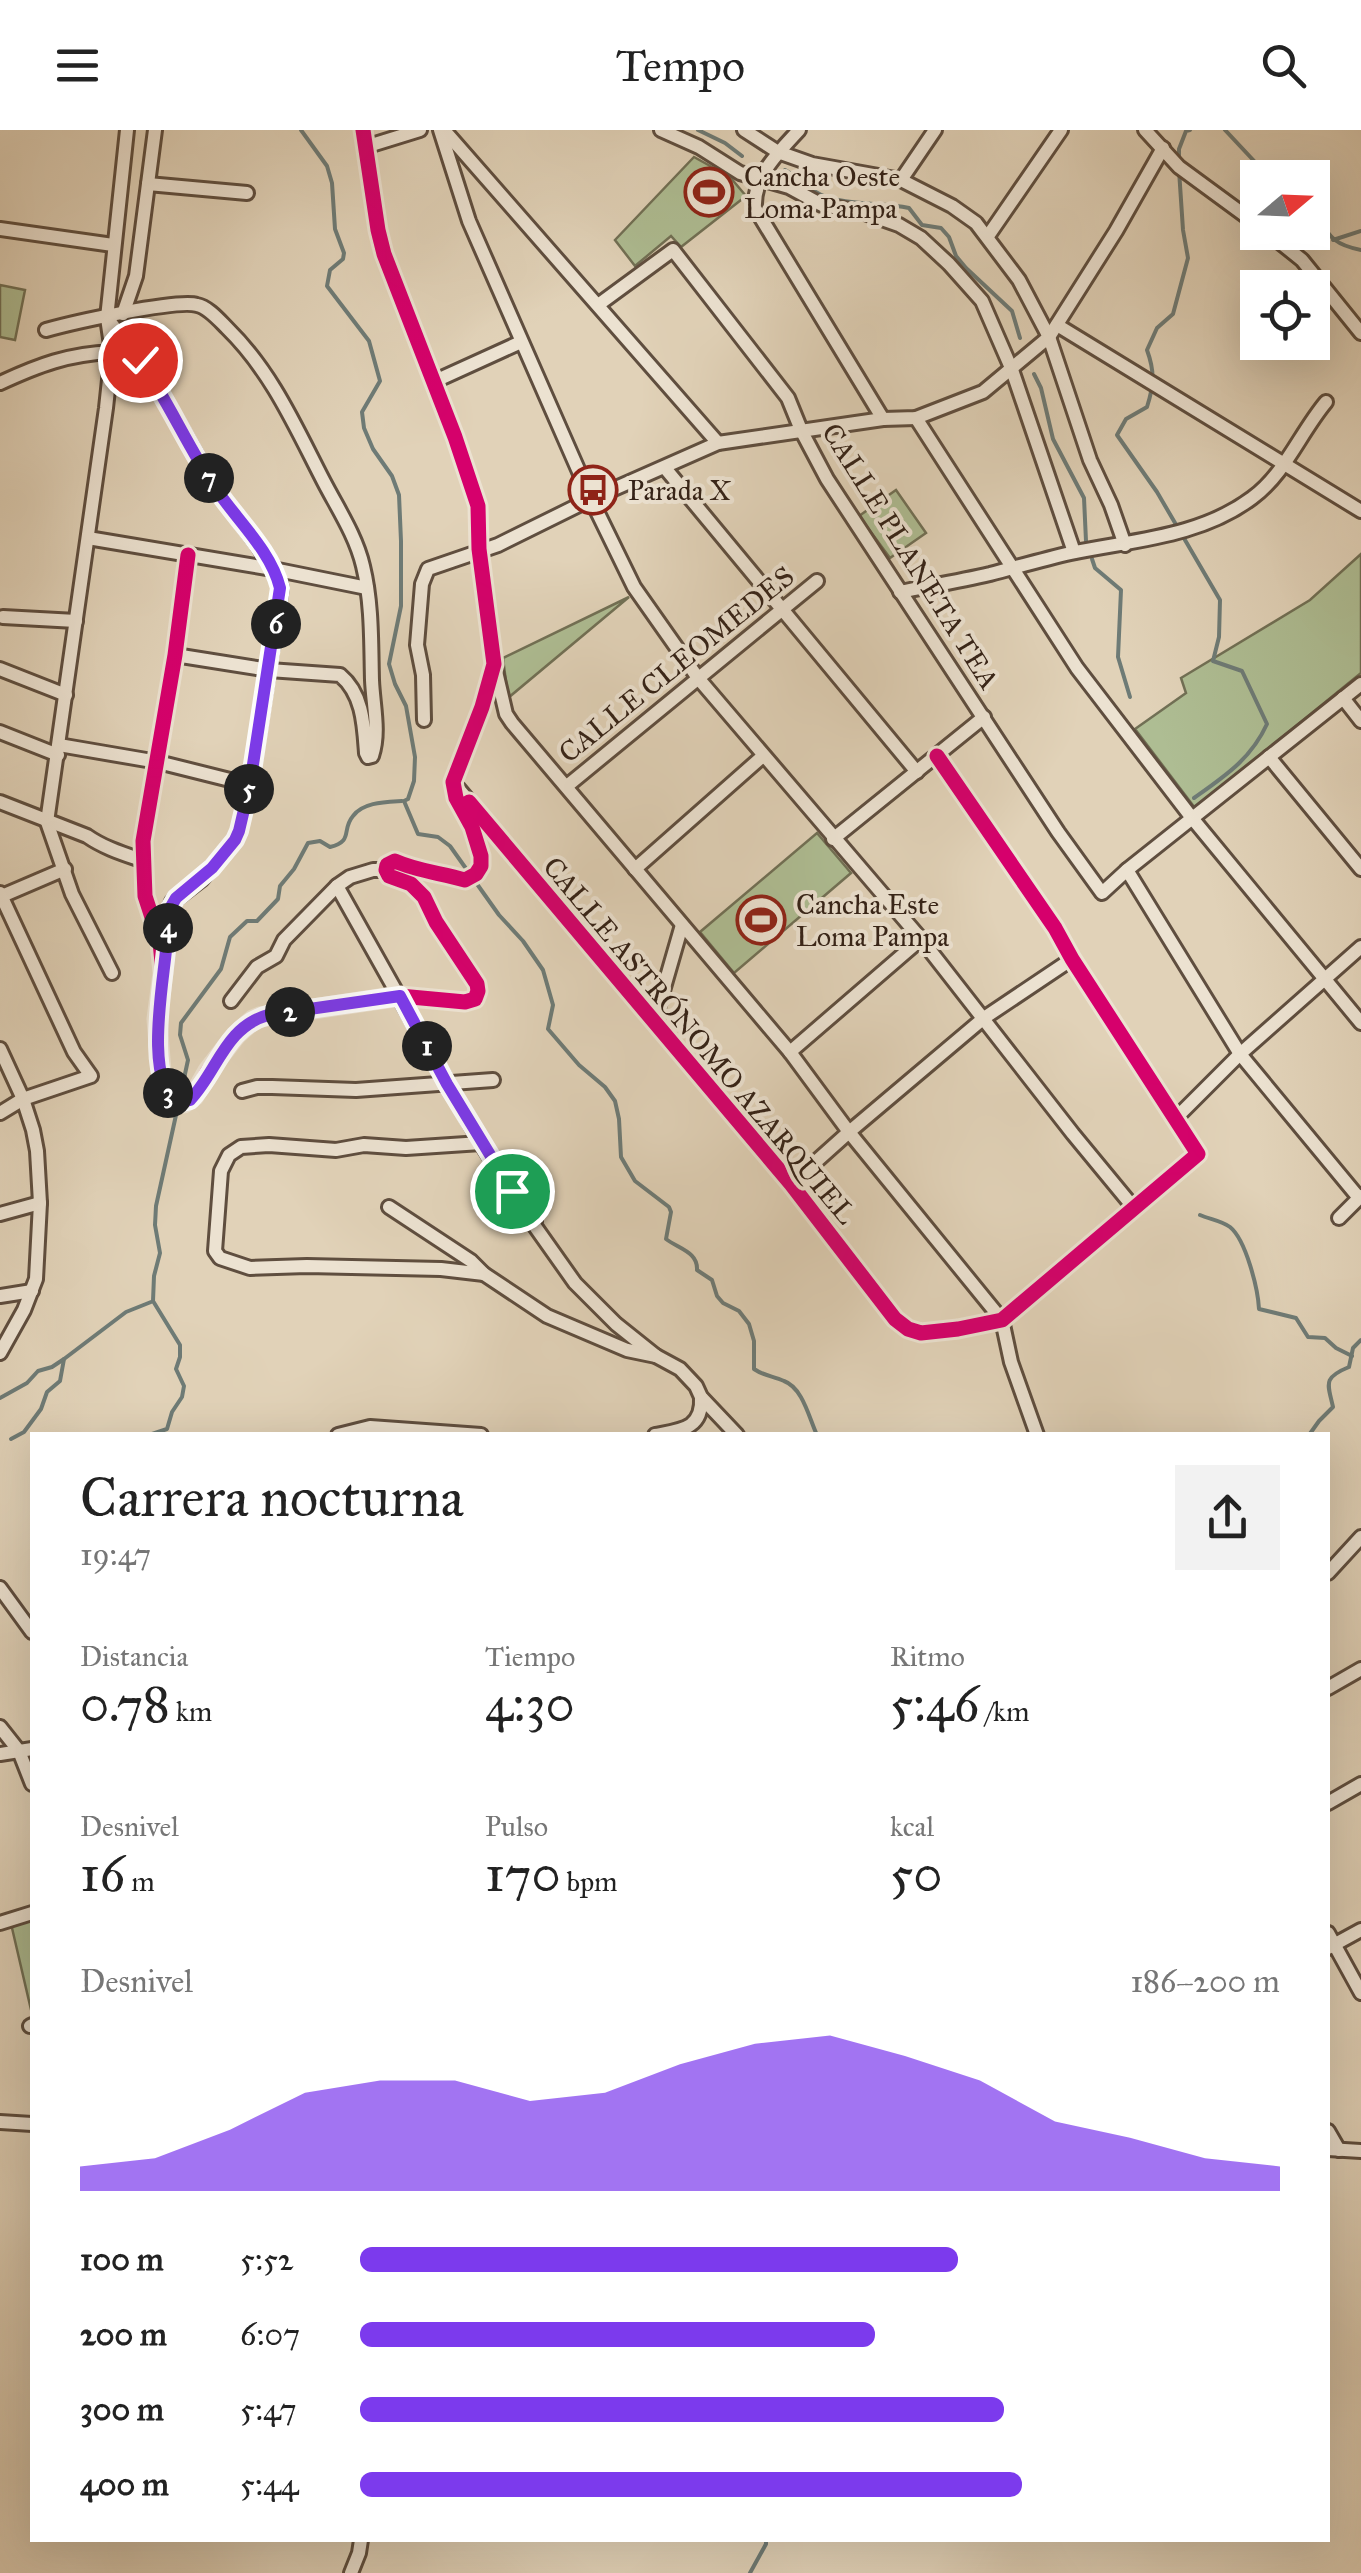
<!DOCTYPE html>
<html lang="es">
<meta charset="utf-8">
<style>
body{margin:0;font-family:"IM FELL Great Primer",serif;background:#f2f2f2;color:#222;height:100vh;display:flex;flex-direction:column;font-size:38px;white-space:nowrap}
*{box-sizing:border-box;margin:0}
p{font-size:32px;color:#767676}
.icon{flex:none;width:55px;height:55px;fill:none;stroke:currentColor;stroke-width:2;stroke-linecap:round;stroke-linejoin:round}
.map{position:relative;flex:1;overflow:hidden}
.side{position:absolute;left:30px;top:1302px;width:1300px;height:1110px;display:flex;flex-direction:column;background:#fff;border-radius:0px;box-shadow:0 10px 40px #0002}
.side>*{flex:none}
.needle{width:65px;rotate:71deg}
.controls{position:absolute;left:1240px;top:30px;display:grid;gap:20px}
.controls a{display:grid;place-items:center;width:90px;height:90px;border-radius:0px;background:#fff;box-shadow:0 10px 40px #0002;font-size:50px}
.pin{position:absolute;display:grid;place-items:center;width:85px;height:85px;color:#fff;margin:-42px;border:5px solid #fff;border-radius:50%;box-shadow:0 2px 10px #0007}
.km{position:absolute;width:50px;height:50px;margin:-25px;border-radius:50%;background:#222;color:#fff;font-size:28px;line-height:50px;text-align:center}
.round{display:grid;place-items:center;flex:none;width:105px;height:105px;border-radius:0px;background:#f2f2f2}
.head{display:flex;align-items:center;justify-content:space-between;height:170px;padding:0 50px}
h1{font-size:55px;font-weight:600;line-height:75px}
.stats{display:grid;grid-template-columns:repeat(3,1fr);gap:15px;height:170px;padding:10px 50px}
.stats div{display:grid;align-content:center}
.stats b{font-size:50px;font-weight:600}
.stats small{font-size:28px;font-weight:400}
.stats p{font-size:28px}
.chart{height:280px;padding:20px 50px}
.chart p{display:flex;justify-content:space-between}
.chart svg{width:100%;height:180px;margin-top:10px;fill:#7c3aed;opacity:.7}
ul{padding:0 50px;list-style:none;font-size:32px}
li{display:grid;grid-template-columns:160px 120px 1fr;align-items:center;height:75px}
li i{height:25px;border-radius:12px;background:#7c3aed}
header{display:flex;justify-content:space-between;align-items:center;height:130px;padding:0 50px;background:#fff;font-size:45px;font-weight:600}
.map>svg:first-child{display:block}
.green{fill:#aebd93;stroke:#717055;stroke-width:2.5}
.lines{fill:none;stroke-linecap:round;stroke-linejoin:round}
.stream{stroke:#6e7b76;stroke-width:4}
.minor-casing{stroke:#5f4e3f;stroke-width:18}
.minor{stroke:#ece2d1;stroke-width:12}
.cycleway-casing{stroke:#ece2d1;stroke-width:21}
.cycleway{stroke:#d6006c;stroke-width:15}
.route-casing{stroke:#fff;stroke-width:20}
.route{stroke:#7c3aed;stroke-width:12}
.labels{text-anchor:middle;stroke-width:8;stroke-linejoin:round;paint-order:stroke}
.poi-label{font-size:28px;fill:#342217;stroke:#ece2d1;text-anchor:start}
.street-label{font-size:28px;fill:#342217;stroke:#ece2d1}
</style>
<header><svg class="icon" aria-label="menu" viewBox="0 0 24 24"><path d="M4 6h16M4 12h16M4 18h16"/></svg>Tempo<svg class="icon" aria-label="search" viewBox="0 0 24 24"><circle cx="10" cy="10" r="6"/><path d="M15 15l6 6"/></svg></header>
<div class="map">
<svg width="1361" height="2443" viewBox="0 0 1361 2443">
<rect width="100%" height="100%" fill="#e1d2b8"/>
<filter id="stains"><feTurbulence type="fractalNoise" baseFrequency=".002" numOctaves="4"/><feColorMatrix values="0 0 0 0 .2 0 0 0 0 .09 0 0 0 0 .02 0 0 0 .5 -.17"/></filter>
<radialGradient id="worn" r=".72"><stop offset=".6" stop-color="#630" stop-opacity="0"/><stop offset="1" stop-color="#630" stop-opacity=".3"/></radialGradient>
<g class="green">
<path d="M694,27L730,47L746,66L681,117L671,106L635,136L615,110Z"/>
<path d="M0,155L25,160L15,210L0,207Z"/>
<path d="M896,360L926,403L890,428L859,386Z"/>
<path d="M1361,424V543L1195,678L1135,599L1186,563L1181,548L1310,470Z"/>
<path d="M629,467L508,568L503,528Z"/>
<path d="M817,703L851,743L734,843L700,802Z"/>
<path d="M32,1788V1884L12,1798L14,1794Z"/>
</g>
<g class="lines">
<g class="stream">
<path d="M301,0L327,36L332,53L335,99L344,123L343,129L330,140L327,156L369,211L380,251L362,282L364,298L373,319L392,346L399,365L401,411V476L389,534L395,554L406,576L415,627L414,651L408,669L404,671L418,704L438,707L450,716L499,785L523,811L543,840L553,875L548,899L579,935L605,957L615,971L619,989L621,1027L635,1051L669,1077L671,1082L666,1109C679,1119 698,1122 697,1140L712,1150L717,1166L723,1173L739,1181L749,1194L754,1211V1239C764,1246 773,1246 784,1251C803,1258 809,1288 817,1305"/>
<path d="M698,0L725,13L742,26"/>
<path d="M1225,0L1270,48"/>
<path d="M1179,30V19L1186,1L1190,0"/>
<path d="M785,40C800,48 810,62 826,67C853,76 883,72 909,78L922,95L941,98L949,107L956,126L966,138L1012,181L1020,208"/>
<path d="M1179,40L1183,100L1188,128L1173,184L1157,198L1147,220C1155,242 1154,255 1147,277L1126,289L1117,305L1157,362L1220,470L1219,507L1213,531L1242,541L1267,594C1251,629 1225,646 1194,668"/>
<path d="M1312,80C1329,104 1330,114 1361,120"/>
<path d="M1333,110L1361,101"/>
<path d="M1034,244L1041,258L1053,309L1084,368L1086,411"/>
<path d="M1092,429L1095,438L1121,460L1118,527L1130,567"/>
<path d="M180,967L188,930L180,905L181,893L221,839L230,807L247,791H257L278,769L280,756L294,739L308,713L320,711L330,717C354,711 341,700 353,686C363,672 386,672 402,671"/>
<path d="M1200,1085C1209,1089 1222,1091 1230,1097C1246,1110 1258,1159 1259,1179L1296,1188L1308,1207L1325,1208L1336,1218L1352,1226"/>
<path d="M0,1268L27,1253L38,1241L52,1237L64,1229"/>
<path d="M149,1305L167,1299L172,1282L182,1267L184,1256L176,1239L180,1227V1215L153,1171L154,1146L160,1123L155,1095L156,1076L178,976"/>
<path d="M1309,1305L1319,1291L1333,1277C1328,1254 1322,1248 1349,1237L1353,1218L1361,1210"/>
<path d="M11,1309L24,1302L41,1279L47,1262L60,1251L64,1229L126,1182L151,1172"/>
<path d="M750,2443L766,2414V2410"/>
</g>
<g class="minor-casing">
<g id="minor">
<path d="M440,0L469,91L591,369L634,457L698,548L921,809L1073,1004L1134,1078"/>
<path d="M444,0L718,313"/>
<path d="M661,0L699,17L740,43L789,57L822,75L862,82L899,95L921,108L949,134L982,171L1012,240L1074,422"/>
<path d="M744,0L778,22L812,34L901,50L952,76L976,93L1019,150L1049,207L1090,330L1111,375L1125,415"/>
<path d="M799,0C779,22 753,46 755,78L883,289"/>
<path d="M1145,0L1179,37L1258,95"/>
<path d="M365,17L420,0"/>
<path d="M901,50L935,0"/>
<path d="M148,54L247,63"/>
<path d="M0,99L113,115"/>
<path d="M1267,102L1302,130L1361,203"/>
<path d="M988,106L1061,0"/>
<path d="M598,175L673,120L788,268L801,300L827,349L1058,702L1102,763L1127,740L1361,554"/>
<path d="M123,184L136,146L155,0"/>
<path d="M109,190L152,248L214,356L257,414L278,447L281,458L250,655L239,701L235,710L202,749L172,772L169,780L166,821"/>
<path d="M1057,195L1361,381"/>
<path d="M46,200C71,193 177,169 197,175C208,177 219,190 227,198C272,242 296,298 324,352C338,379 356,406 363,436C372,473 371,512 372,550C373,575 380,602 372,626L368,627L366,623C364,595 363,564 340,545L269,540L175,525"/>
<path d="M433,252L521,212"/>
<path d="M0,253C39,235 68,224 112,222"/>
<path d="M916,288L1077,538L1192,688L1361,893"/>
<path d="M665,338L917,642"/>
<path d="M88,408L273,439L367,458"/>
<path d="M188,425L175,525L143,711L145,766L160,812L163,843L157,889L161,942L165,955L173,971L184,973L194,966L208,941L236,905L253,890L260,887L400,866L465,872L475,869L478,861L477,854L436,792L424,767L411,754L389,746L386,740L387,735L395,731C417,741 441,743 465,750L476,744L481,736V726L472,697L456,668L453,652L482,577L494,534L479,419L478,376L455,307L384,124L378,100L363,0"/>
<path d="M900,462C930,456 960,451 990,444C1017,437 1044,429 1071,423C1133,410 1200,407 1252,368C1285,344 1300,303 1326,272"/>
<path d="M3,487L76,491"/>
<path d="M495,537L506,584L512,593L790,922L849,1002L1002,1190L1011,1232L1037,1305"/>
<path d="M0,539L66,565"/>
<path d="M1343,568L1361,591"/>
<path d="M424,590L423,545L417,515L422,454L428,439L498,415L591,369L718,313L883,289L916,288L983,262L1049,207L1116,101L1163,18"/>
<path d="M0,602L58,625"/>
<path d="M59,615L158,632L250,655"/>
<path d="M1269,627L1361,739"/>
<path d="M567,656L817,451"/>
<path d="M458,658L791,1054L895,1189L908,1199L921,1203L958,1199L1002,1190L1198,1024L1072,829L1055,798L937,626"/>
<path d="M0,672L87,706C104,718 124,724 144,731"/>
<path d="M833,709L984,587"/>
<path d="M635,739L763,626"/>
<path d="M1127,740L1240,924L1359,1068"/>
<path d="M337,756L481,1013L512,1061L535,1091L534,1095L575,1153L616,1194L656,1226"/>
<path d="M0,763L74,922L91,946L23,969L0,983"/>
<path d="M2,766L65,739"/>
<path d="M112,843L72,764L47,692L106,278L112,222L107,188L127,0"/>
<path d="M231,871L257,837L276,826L284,810L337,756L350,747L373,740H386"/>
<path d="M654,892L682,795"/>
<path d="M0,919L23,969L33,1000L37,1021L40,1073L36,1149L24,1180L0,1223"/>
<path d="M790,922L921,809"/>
<path d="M242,961L257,957H272L356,960L493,950"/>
<path d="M1176,988L1240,924L1361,817"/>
<path d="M481,1013L406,1018L364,1015L336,1020L269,1015L241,1017L229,1025L221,1041L215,1121L220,1128L250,1138L307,1136L441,1139L484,1144"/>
<path d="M791,1054L849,1002L984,888L1072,829"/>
<path d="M389,1077L471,1131L484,1144L547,1186L627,1220L656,1226L680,1239L696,1256L701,1267L737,1305"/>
<path d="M0,1084L40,1073"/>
<path d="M1339,1088L1361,1066"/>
<path d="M0,1166L32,1161"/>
<path d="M338,1305L370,1297L481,1305"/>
<path d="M655,1305C681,1300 703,1299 701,1267"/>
<path d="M1328,1443L1361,1407"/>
<path d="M0,1458L32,1502"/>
<path d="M1328,1558L1361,1539"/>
<path d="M0,1597L19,1621L32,1654"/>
<path d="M0,1624L32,1619"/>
<path d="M1328,1673L1361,1654"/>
<path d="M0,1793L32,1783"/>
<path d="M1328,1803L1361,1863"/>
<path d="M1328,1818L1361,1800"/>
<path d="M30,1896L32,1895"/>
<path d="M0,1992L32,1994"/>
<path d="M1328,2001L1339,2020"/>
<path d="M1328,2019L1361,2021"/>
<path d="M351,2443L359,2423L361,2410"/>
</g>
</g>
<use href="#minor" class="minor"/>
<g class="cycleway-casing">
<g id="cycleway">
<path d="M188,425L175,525L143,711L145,766L160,812L163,843L157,889L161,942L165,955L173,971L184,973L194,966L208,941L236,905L253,890L260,887L400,866L465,872L475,869L478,861L477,854L436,792L424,767L411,754L389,746L386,740L387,735L395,731C417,741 441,743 465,750L476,744L481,736V726L472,697L456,668L453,652L482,577L494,534L479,419L478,376L455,307L384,124L378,100L363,0"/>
<path d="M469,672L791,1054L895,1189L908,1199L921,1203L958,1199L1002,1190L1198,1024L1072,829L1055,798L937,626"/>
</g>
</g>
<use href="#cycleway" class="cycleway"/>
</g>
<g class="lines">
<g class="route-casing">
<path id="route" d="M140,230C168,271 188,317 216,359C237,390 271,421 280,458L250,654L239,701L235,710L212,738L176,768L169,780C168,793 168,806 166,820C163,854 144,953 178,973L190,970C217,942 225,897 268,885L400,866L447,954L512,1061"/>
</g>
<use href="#route" class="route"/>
</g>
<defs>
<g id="stadium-ring" transform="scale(2.5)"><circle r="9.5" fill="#ece2d1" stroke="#8f2418" stroke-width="1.5"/><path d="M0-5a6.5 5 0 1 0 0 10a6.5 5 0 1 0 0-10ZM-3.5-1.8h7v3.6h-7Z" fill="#8f2418"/></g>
<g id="bus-ring" transform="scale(2.5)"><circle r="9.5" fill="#ece2d1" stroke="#8f2418" stroke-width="1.5"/><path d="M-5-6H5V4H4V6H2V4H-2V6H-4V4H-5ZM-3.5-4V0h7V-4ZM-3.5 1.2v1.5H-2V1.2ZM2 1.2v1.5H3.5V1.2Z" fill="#8f2418"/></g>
</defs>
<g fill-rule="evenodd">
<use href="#stadium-ring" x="709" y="62"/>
<use href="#bus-ring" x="593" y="360"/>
<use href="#stadium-ring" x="761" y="790"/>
</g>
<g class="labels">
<g class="poi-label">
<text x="744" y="56">Cancha Oeste<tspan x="744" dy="32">Loma Pampa</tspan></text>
<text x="628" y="370">Parada X</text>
<text x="796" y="784">Cancha Este<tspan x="796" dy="32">Loma Pampa</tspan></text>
</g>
<g class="street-label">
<text transform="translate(911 426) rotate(58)" y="10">CALLE PLANETA TEA</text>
<text transform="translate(676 534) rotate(-39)" y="10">CALLE CLEOMEDES</text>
<text transform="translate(700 910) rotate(50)" y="10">CALLE ASTRÓNOMO AZARQUIEL</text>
</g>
</g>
<rect width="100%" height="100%" filter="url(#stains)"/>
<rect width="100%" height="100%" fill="url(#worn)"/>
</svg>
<div class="controls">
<a><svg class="needle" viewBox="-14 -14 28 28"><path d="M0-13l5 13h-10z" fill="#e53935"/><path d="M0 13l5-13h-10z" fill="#767676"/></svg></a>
<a><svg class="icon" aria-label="locate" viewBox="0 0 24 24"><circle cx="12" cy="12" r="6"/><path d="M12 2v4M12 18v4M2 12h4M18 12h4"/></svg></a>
</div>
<div class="pin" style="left:512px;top:1061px;background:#1e9e55"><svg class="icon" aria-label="arrive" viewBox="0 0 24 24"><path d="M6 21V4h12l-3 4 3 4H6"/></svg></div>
<div class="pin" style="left:140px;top:230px;background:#d93025"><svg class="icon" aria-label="check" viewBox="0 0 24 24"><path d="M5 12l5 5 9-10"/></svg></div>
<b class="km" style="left:427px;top:916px">1</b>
<b class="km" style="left:290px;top:882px">2</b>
<b class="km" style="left:168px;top:963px">3</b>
<b class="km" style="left:168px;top:798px">4</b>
<b class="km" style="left:249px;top:659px">5</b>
<b class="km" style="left:276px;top:494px">6</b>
<b class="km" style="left:209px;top:348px">7</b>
<section class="side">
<div class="head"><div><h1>Carrera nocturna</h1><p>19:47</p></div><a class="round"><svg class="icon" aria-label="share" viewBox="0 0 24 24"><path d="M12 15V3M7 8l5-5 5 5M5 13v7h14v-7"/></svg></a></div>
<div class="stats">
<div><p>Distancia</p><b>0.78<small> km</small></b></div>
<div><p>Tiempo</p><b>4:30</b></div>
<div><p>Ritmo</p><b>5:46<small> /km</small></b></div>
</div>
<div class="stats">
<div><p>Desnivel</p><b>16<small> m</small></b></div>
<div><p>Pulso</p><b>170<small> bpm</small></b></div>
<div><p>kcal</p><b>50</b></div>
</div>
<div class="chart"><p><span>Desnivel</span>186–200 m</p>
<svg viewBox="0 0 160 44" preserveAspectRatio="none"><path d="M0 44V38L10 36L20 29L30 20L40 17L50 17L60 22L70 20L80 13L90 8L100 6L110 11L120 17L130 27L140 31L150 36L160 38V44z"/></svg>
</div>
<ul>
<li><b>100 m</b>5:52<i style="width:65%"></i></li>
<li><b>200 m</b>6:07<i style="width:56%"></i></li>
<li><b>300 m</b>5:47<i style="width:70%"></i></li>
<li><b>400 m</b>5:44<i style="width:72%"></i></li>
</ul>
</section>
</div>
